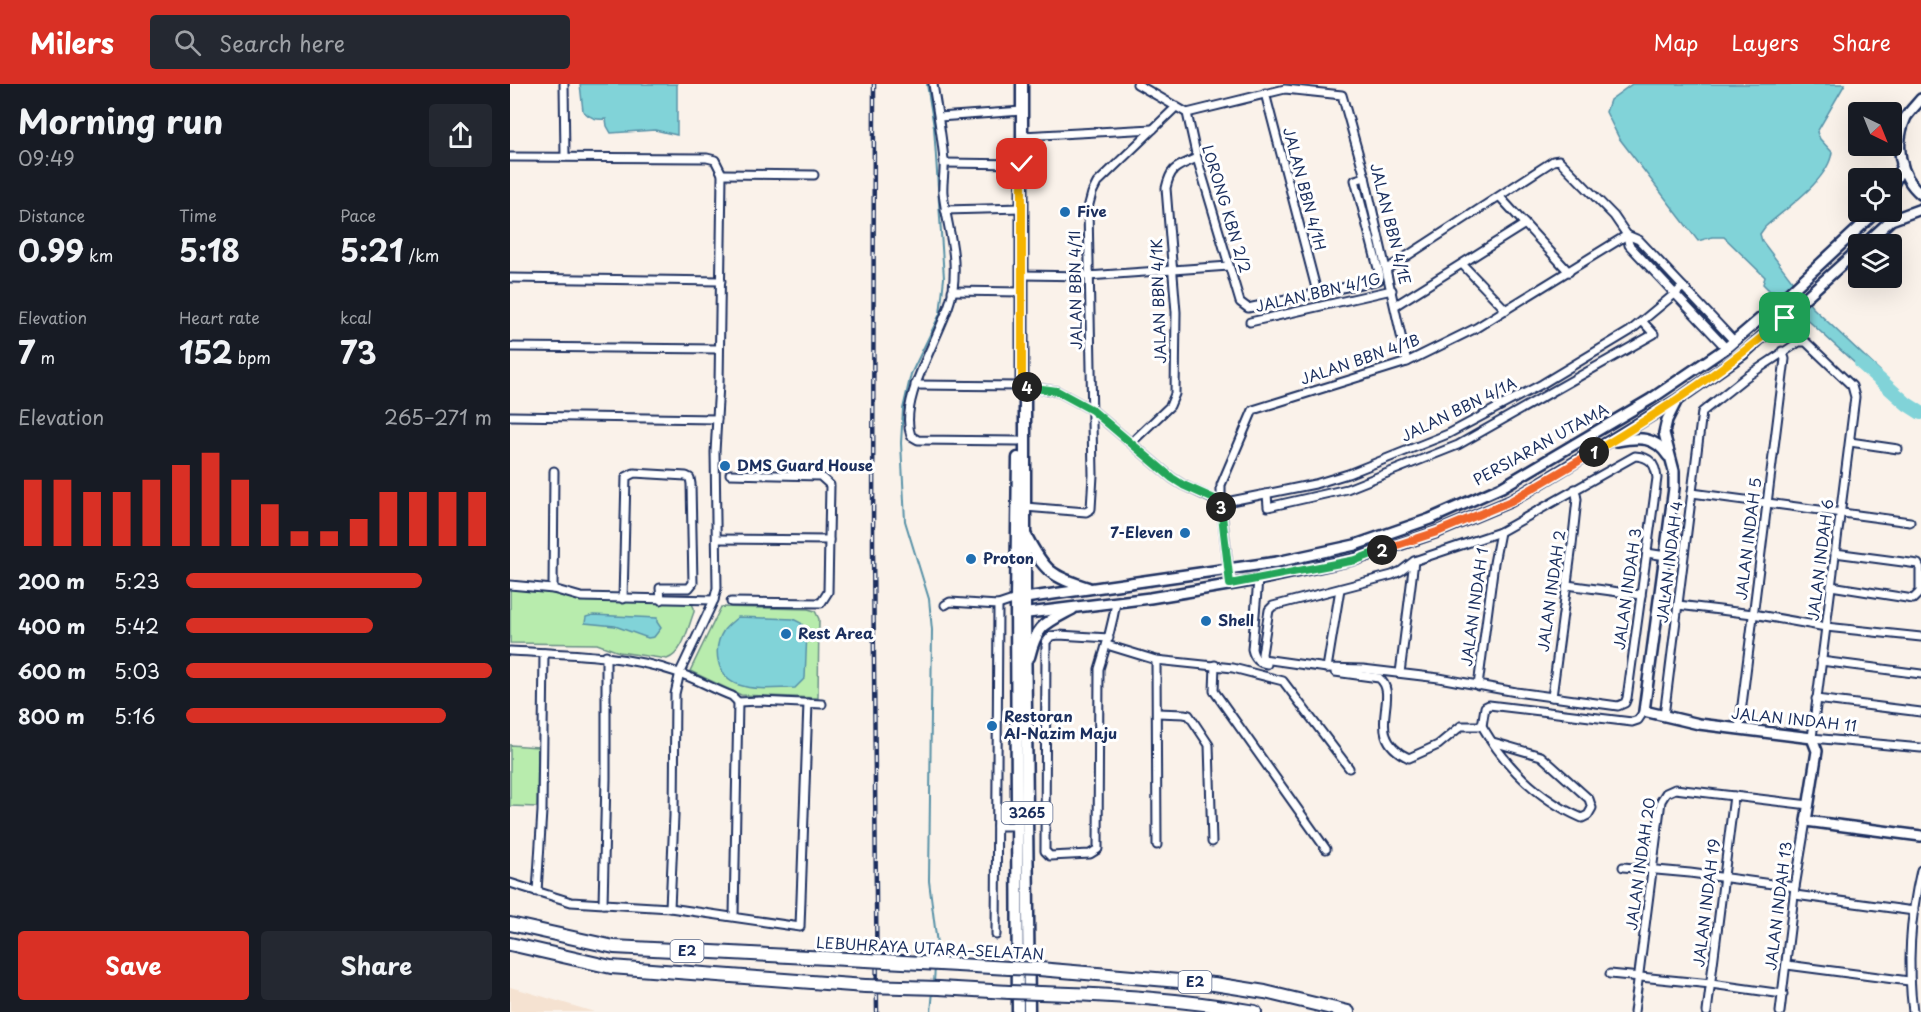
<!DOCTYPE html>
<meta charset="utf-8">
<style>
body{margin:0;font-family:"Playpen Sans",sans-serif;background:#242831;color:#f1f3f6;height:100vh;display:flex;flex-direction:column;font-size:22px;white-space:nowrap}
*{box-sizing:border-box;margin:0}
p{font-size:20px;color:#9ea1a6}
.icon{flex:none;width:33px;height:33px;fill:none;stroke:currentColor;stroke-width:2;stroke-linecap:round;stroke-linejoin:round}
.map{position:relative;flex:1;overflow:hidden}
.sheet{display:flex;flex-direction:column;background:#171b24;width:510px}
.sheet>*{flex:none}
.needle{width:39px;rotate:137deg}
.buttons{position:absolute;left:1338px;top:18px;display:grid;gap:12px}
.buttons a{display:grid;place-items:center;width:54px;height:54px;border-radius:6px;background:#171b24;box-shadow:0 6px 24px #0002;font-size:30px}
.pin{position:absolute;display:grid;place-items:center;width:51px;height:51px;color:#fff;margin:-26px;border-radius:12px;box-shadow:0 3px 9px #0006}
.km{position:absolute;width:30px;height:30px;margin:-15px;border-radius:50%;background:#222;color:#fff;font-size:16px;line-height:30px;text-align:center}
.round{display:grid;place-items:center;flex:none;width:63px;height:63px;border-radius:6px;background:#242831}
.head{display:flex;align-items:center;justify-content:space-between;height:102px;padding:0 18px}
h1{font-size:33px;font-weight:700;line-height:45px}
.metrics{display:grid;grid-template-columns:repeat(3,1fr);gap:9px;height:102px;padding:6px 18px}
.metrics div{display:grid;align-content:center}
.metrics b{font-size:30px;font-weight:700}
.metrics small{font-size:16px;font-weight:400}
.metrics p{font-size:16px}
.chart{height:168px;padding:12px 18px}
.chart p{display:flex;justify-content:space-between}
.chart svg{width:100%;height:108px;margin-top:6px;stroke:#d93025;stroke-width:6}
.primary-button{display:flex;gap:12px;margin-top:auto;padding:12px 18px}
.primary-button a{flex:1;height:69px;border-radius:6px;background:#d93025;color:#fff;font-size:24px;font-weight:700;line-height:69px;text-align:center}
.primary-button a+a{background:#242831;color:#f1f3f6}
ul{padding:0 18px;list-style:none;font-size:20px}
li{display:grid;grid-template-columns:96px 72px 1fr;align-items:center;height:45px}
li i{height:15px;border-radius:8px;background:#d93025}
header{display:flex;align-items:center;gap:36px;box-sizing:border-box;height:84px;padding:0 30px;background:#d93025;color:#fff}
header strong{font-size:28px}
nav{display:flex;gap:33px;margin-inline-start:auto;font-size:21px}
.search{width:420px;height:54px;background:#242831;display:flex;align-items:center;gap:15px;box-sizing:border-box;padding:0 21px;border-radius:6px;color:#9ea1a6;font-size:22px}
main{display:flex;flex:1;min-height:0}
.map>svg:first-child{display:block}
.built{fill:#f5e2d1}
.green{fill:#b8ecad;stroke:#6a8e86;stroke-width:1.5}
.water{fill:#81d3d8;stroke:#5891a7;stroke-width:1.5}
.lines{fill:none;stroke-linecap:round;stroke-linejoin:round}
.stream{stroke:#5891a7;stroke-width:2}
.river{stroke:#81d3d8;stroke-width:14}
.street-casing{stroke:#1b2f5e;stroke-width:11}
.secondary-casing{stroke:#1b2f5e;stroke-width:14}
.primary-casing{stroke:#1b2f5e;stroke-width:15}
.highway-casing{stroke:#1b2f5e;stroke-width:16}
.street{stroke:#fff;stroke-width:7}
.secondary{stroke:#fff;stroke-width:9}
.primary{stroke:#fff;stroke-width:10}
.highway{stroke:#fff;stroke-width:12}
.rail-casing{stroke:#1b2f5e;stroke-width:4.5}
.rail{stroke:#fff;stroke-width:2;stroke-dasharray:7;stroke-linecap:butt}
.highway-bridge-casing{stroke:#1b2f5e;stroke-width:16;stroke-linecap:butt}
.highway-bridge{stroke:#fff;stroke-width:12}
.split-1-casing{stroke:#fff;stroke-width:12}
.split-2-casing{stroke:#fff;stroke-width:12}
.split-3-casing{stroke:#fff;stroke-width:12}
.split-4-casing{stroke:#fff;stroke-width:12}
.split-5-casing{stroke:#fff;stroke-width:12}
.split-1{stroke:#f5b400;stroke-width:8}
.split-2{stroke:#f0652b;stroke-width:8}
.split-3{stroke:#22a559;stroke-width:8}
.split-4{stroke:#22a559;stroke-width:8}
.split-5{stroke:#f5b400;stroke-width:8}
.poi-dot{fill:#1f6fb2;stroke:#fff;stroke-width:2}
.labels{text-anchor:middle;stroke-width:6;stroke-linejoin:round;paint-order:stroke}
.shield{fill:#fff;stroke:#5f6d8e;stroke-width:1.5}
.shield-label{font-size:14px;font-weight:bold;fill:#1b2f5e}
.street-label{font-size:15px;fill:#1b2f5e;stroke:#fff}
.poi-label{font-size:15px;font-weight:bold;fill:#1b2f5e;stroke:#fff;text-anchor:start}
</style>
<header>
<strong>Milers</strong>
<div class="search"><svg class="icon" aria-label="search" viewBox="0 0 24 24"><circle cx="10" cy="10" r="6"/><path d="M15 15l6 6"/></svg>Search here</div>
<nav><a>Map</a><a>Layers</a><a>Share</a></nav>
</header>
<main>
<section class="sheet">
<div class="head"><div><h1>Morning run</h1><p>09:49</p></div><a class="round"><svg class="icon" aria-label="share" viewBox="0 0 24 24"><path d="M12 15V3M7 8l5-5 5 5M5 13v7h14v-7"/></svg></a></div>
<div class="metrics">
<div><p>Distance</p><b>0.99<small> km</small></b></div>
<div><p>Time</p><b>5:18</b></div>
<div><p>Pace</p><b>5:21<small> /km</small></b></div>
</div>
<div class="metrics">
<div><p>Elevation</p><b>7<small> m</small></b></div>
<div><p>Heart rate</p><b>152<small> bpm</small></b></div>
<div><p>kcal</p><b>73</b></div>
</div>
<div class="chart"><p><span>Elevation</span>265–271 m</p>
<svg viewBox="0 0 160 44" preserveAspectRatio="none"><path d="M5 44V17M15 44V17M25 44V22M35 44V22M45 44V17M55 44V11M65 44V6M75 44V17M85 44V27M95 44V38M105 44V38M115 44V33M125 44V22M135 44V22M145 44V22M155 44V22"/></svg>
</div>
<ul>
<li><b>200 m</b>5:23<i style="width:77%"></i></li>
<li><b>400 m</b>5:42<i style="width:61%"></i></li>
<li><b>600 m</b>5:03<i style="width:100%"></i></li>
<li><b>800 m</b>5:16<i style="width:85%"></i></li>
</ul>
<div class="primary-button"><a>Save</a><a>Share</a></div>
</section>
<div class="map">
<svg width="1411" height="928" viewBox="0 0 1411 928">
<rect width="100%" height="100%" fill="#faf2ea"/>
<filter id="ink" filterUnits="userSpaceOnUse"><feTurbulence type="fractalNoise" baseFrequency=".0167" numOctaves="2"/><feDisplacementMap in="SourceGraphic" scale="12" xChannelSelector="R" yChannelSelector="G"/><feConvolveMatrix kernelMatrix="1 2 1 2 8 2 1 2 1" color-interpolation-filters="sRGB"/></filter>
<g filter="url(#ink)">
<path class="built" d="M0,903L11,906L84,928H0Z"/>
<g class="green">
<path d="M0,500H36L70,515L181,518L184,524V528C178,543 173,570 157,575L109,568L87,560L0,559Z"/>
<path d="M211,523L298,525L305,527L309,535L308,614L231,611L180,587Z"/>
<path d="M0,661L28,663L27,723L0,722Z"/>
</g>
<g class="water">
<path d="M70,0H167V51L145,46L101,49L97,42L96,35C86,36 80,34 73,27Z"/>
<path d="M1122,0H1335L1307,48L1310,55L1322,68C1319,96 1275,125 1255,143L1250,150L1252,157L1302,223L1370,287L1361,294L1266,207H1260L1253,200L1255,193L1214,153H1202L1188,157L1109,54L1096,28L1100,16Z"/>
<path d="M83,531L147,534V538L151,544L144,553L138,554L105,542L75,539L76,533Z"/>
<path d="M228,533L283,535L291,539L297,548L295,594L285,604C268,604 246,607 229,601C206,594 202,564 214,546C218,541 223,537 228,533Z"/>
</g>
<g class="lines">
<g class="stream">
<path d="M417,0L424,43L434,194L430,230L401,290L393,325L391,359L395,437L419,515L422,546L419,797L427,860L426,874"/>
<path d="M424,898L425,883"/>
<path d="M421,928L423,907"/>
</g>
<path class="river" d="M1351,279L1397,320L1411,329"/>
<g class="street-casing">
<g id="street">
<path d="M54,0L55,72"/>
<path d="M423,0C427,26 432,51 434,77C435,88 432,99 433,109C437,144 448,168 443,205C436,247 387,312 401,352L408,356L508,357"/>
<path d="M627,0L677,29L775,5L832,11L855,93L897,278"/>
<path d="M755,9L807,208"/>
<path d="M677,29L687,74L730,218L738,224L869,196L870,192L845,96L855,93"/>
<path d="M429,33L512,27"/>
<path d="M512,52L643,45"/>
<path d="M0,73L197,74L205,76L212,90L209,300L205,368L207,504L204,516L170,588L165,610L164,732L160,824"/>
<path d="M434,79L512,80"/>
<path d="M212,90L304,91"/>
<path d="M990,113L1059,188"/>
<path d="M435,126L512,124"/>
<path d="M1117,151L1129,156L1224,257"/>
<path d="M952,180L996,226"/>
<path d="M877,185L1043,77L1049,76L1104,132L1117,151L1119,161L1216,264"/>
<path d="M512,191L578,192L719,182"/>
<path d="M0,194L211,197"/>
<path d="M442,207L512,208"/>
<path d="M886,221L1015,140"/>
<path d="M740,238L882,206"/>
<path d="M0,263L209,265"/>
<path d="M405,301L512,302L547,307L582,326L662,394L673,401L711,419L805,400L838,390L938,350L1032,300L1120,247L1173,203"/>
<path d="M0,332L207,335"/>
<path d="M622,358L660,322L665,310L666,228L656,104C661,82 667,83 687,74"/>
<path d="M1340,358L1388,365"/>
<path d="M220,390L310,392L320,401L318,508L311,519L221,518"/>
<path d="M1182,409L1400,438"/>
<path d="M757,410L758,423L837,405L948,361L1144,250L1133,238"/>
<path d="M515,423L576,428L581,425L583,391L578,124L582,109L587,99L666,23"/>
<path d="M208,455L319,456"/>
<path d="M1137,469L1156,472"/>
<path d="M748,496L742,565C744,574 748,579 757,580"/>
<path d="M720,500L711,419V401L743,326L897,278L966,244L1117,151"/>
<path d="M0,501L43,505L71,513L204,516"/>
<path d="M1057,501L1131,511"/>
<path d="M1321,502L1403,515L1410,508V484L1408,480L1325,469"/>
<path d="M43,505L44,387"/>
<path d="M113,515L116,393L124,389L176,392L180,394L181,400L183,499L179,504H150L151,516"/>
<path d="M435,521L440,518L488,521L506,515"/>
<path d="M1168,521L1243,530L1316,543L1411,553"/>
<path d="M599,554L549,551L541,552L536,558L535,767L540,772L580,770L588,765L589,585C596,563 602,542 606,519"/>
<path d="M597,561L646,576L723,584L773,597L839,684"/>
<path d="M0,567C57,570 112,570 166,588C185,594 203,605 222,612L228,618L250,617L312,620"/>
<path d="M646,576L647,761"/>
<path d="M1311,577L1411,590"/>
<path d="M705,581L704,607L816,765"/>
<path d="M817,584L830,505"/>
<path d="M825,588L869,594C892,612 851,652 899,674L928,661L951,642H972C996,683 1028,715 1072,734L1078,731L1082,724L1079,715L1031,672L983,658"/>
<path d="M890,589L904,477L990,448L1125,372C1140,373 1145,379 1147,394L1117,614L1115,619L1108,622L1006,608L929,594L853,585L817,584L753,575L752,570L759,526L763,522L882,491L891,487L904,477"/>
<path d="M968,602L984,479L990,448"/>
<path d="M1042,613L1062,461L1067,415L1065,405"/>
<path d="M1306,615L1411,628"/>
<path d="M647,629L674,630L679,631L699,661L702,758"/>
<path d="M1154,632L1192,328L1236,293L1289,258H1296L1342,302L1345,313L1302,654L1411,664"/>
<path d="M972,642L975,623L979,621L1122,638L1128,636L1134,627"/>
<path d="M1229,645L1275,275L1272,267"/>
<path d="M487,742H507"/>
<path d="M1113,783L1180,789L1285,803"/>
<path d="M0,799L61,818L160,824L290,843L298,619"/>
<path d="M27,808L32,727L34,569"/>
<path d="M1285,811L1404,827"/>
<path d="M93,820L96,695V571"/>
<path d="M224,832L228,618"/>
<path d="M486,851L488,521"/>
<path d="M1277,881L1399,897"/>
<path d="M1100,890L1201,900L1273,910"/>
<path d="M1124,928L1151,717L1156,709L1165,705L1299,721"/>
<path d="M1197,928L1224,712"/>
<path d="M1270,928L1285,803L1296,737"/>
<path d="M1403,928C1397,880 1400,833 1411,786"/>
</g>
</g>
<g class="secondary-casing">
<g id="secondary">
<path d="M1411,15C1406,21 1400,27 1396,33C1384,58 1389,92 1411,110"/>
<path d="M1382,103L1392,82"/>
<path d="M1355,160L1381,136L1411,125"/>
<path d="M1166,318L1157,336L1154,349L1164,387V404L1134,627L1189,640L1302,654L1307,667L1296,737L1411,752"/>
<path d="M1107,357C1129,353 1145,352 1158,372"/>
<path d="M508,515L767,478L845,461L920,435L992,403L1141,315L1216,264L1265,222L1366,128"/>
<path d="M510,530L640,514L748,496L846,475L927,448L1001,417L1167,316L1233,270L1348,166"/>
</g>
</g>
<g class="primary-casing">
<g id="primary">
<path d="M512,0V302L515,308V529L519,928"/>
<path d="M508,374L506,515L508,928"/>
<path d="M516,452C535,488 541,492 578,504"/>
<path d="M519,573C527,541 534,540 562,525"/>
</g>
</g>
<g class="highway-casing">
<g id="highway">
<path d="M0,840L104,863L356,876"/>
<path d="M0,860L101,883L355,902"/>
<path d="M430,880L499,884"/>
<path d="M529,885L704,900L755,908L838,928"/>
<path d="M429,904L499,908"/>
<path d="M530,909C602,911 674,915 745,928"/>
</g>
</g>
<use href="#street" class="street"/>
<use href="#secondary" class="secondary"/>
<use href="#primary" class="primary"/>
<use href="#highway" class="highway"/>
<g class="rail-casing">
<path id="rail" d="M364,0L363,464L367,928"/>
</g>
<use href="#rail" class="rail"/>
<g class="highway-bridge-casing">
<g id="highway-bridge">
<path d="M356,876L430,880"/>
<path d="M499,884L529,885"/>
<path d="M355,902L429,904"/>
<path d="M499,908L530,909"/>
</g>
</g>
<use href="#highway-bridge" class="highway-bridge"/>
</g>
</g>
<g class="lines" filter="url(#ink)">
<g class="split-1-casing">
<path id="split-1" d="M1084,368C1151,328 1216,285 1275,234"/>
</g>
<g class="split-2-casing">
<path id="split-2" d="M872,466L927,448L1001,417L1084,368"/>
</g>
<g class="split-3-casing">
<path id="split-3" d="M711,423L720,500L846,476L872,466"/>
</g>
<g class="split-4-casing">
<path id="split-4" d="M517,303L547,307L582,326L662,394L673,401L711,418V423"/>
</g>
<g class="split-5-casing">
<path id="split-5" d="M512,80V302L517,303"/>
</g>
<use href="#split-1" class="split-1"/>
<use href="#split-2" class="split-2"/>
<use href="#split-3" class="split-3"/>
<use href="#split-4" class="split-4"/>
<use href="#split-5" class="split-5"/>
</g>
<g class="poi-dot">
<circle cx="555" cy="128" r="6"/>
<circle cx="215" cy="382" r="6"/>
<circle cx="675" cy="449" r="6"/>
<circle cx="461" cy="475" r="6"/>
<circle cx="696" cy="537" r="6"/>
<circle cx="276" cy="550" r="6"/>
<circle cx="482" cy="642" r="6"/>
</g>
<g class="labels">
<g class="shield">
<rect x="491.5" y="718" width="51" height="22" rx="4.5"/>
<rect x="160.5" y="856" width="33" height="22" rx="4.5"/>
<rect x="668.5" y="887" width="33" height="22" rx="4.5"/>
</g>
<g class="shield-label">
<text x="517" y="734">3265</text>
<text x="177" y="872">E2</text>
<text x="685" y="903">E2</text>
</g>
<g class="street-label">
<text transform="translate(794 105) rotate(75)" y="5">JALAN BBN 4/1H</text>
<text transform="translate(716 125) rotate(73)" y="5">LORONG KBN 2/2</text>
<text transform="translate(880 140) rotate(76)" y="5">JALAN BBN 4/1E</text>
<text transform="translate(566 206) rotate(-91)" y="5">JALAN BBN 4/1I</text>
<text transform="translate(808 209) rotate(-13)" y="5">JALAN BBN 4/1G</text>
<text transform="translate(649 217) rotate(-92)" y="5">JALAN BBN 4/1K</text>
<text transform="translate(850 276) rotate(-19)" y="5">JALAN BBN 4/1B</text>
<text transform="translate(949 326) rotate(-26)" y="5">JALAN BBN 4/1A</text>
<text transform="translate(1031 361) rotate(-29)" y="5">PERSIARAN UTAMA</text>
<text transform="translate(1239 455) rotate(-83)" y="5">JALAN INDAH 5</text>
<text transform="translate(1311 476) rotate(-83)" y="5">JALAN INDAH 6</text>
<text transform="translate(1160 478) rotate(-83)" y="5">JALAN INDAH 4</text>
<text transform="translate(1118 505) rotate(-82)" y="5">JALAN INDAH 3</text>
<text transform="translate(1042 507) rotate(-82)" y="5">JALAN INDAH 2</text>
<text transform="translate(965 523) rotate(-82)" y="5">JALAN INDAH 1</text>
<text transform="translate(1284 636) rotate(6)" y="5">JALAN INDAH 11</text>
<text transform="translate(1131 780) rotate(-82)" y="5">JALAN INDAH 20</text>
<text transform="translate(1197 819) rotate(-83)" y="5">JALAN INDAH 19</text>
<text transform="translate(1269 822) rotate(-83)" y="5">JALAN INDAH 13</text>
<text transform="translate(420 865) rotate(3)" y="5">LEBUHRAYA UTARA–SELATAN</text>
</g>
<g class="poi-label">
<text x="567" y="133">Five</text>
<text x="227" y="387">DMS Guard House</text>
<text x="663" y="454" text-anchor="end">7-Eleven</text>
<text x="473" y="480">Proton</text>
<text x="708" y="542">Shell</text>
<text x="288" y="555">Rest Area</text>
<text x="494" y="638">Restoran<tspan x="494" dy="17">Al-Nazim Maju</tspan></text>
</g>
</g>
</svg>
<div class="buttons">
<a><svg class="needle" viewBox="-14 -14 28 28"><path d="M0-13l5 13h-10z" fill="#e53935"/><path d="M0 13l5-13h-10z" fill="#9ea1a6"/></svg></a>
<a><svg class="icon" aria-label="locate" viewBox="0 0 24 24"><circle cx="12" cy="12" r="6"/><path d="M12 2v4M12 18v4M2 12h4M18 12h4"/></svg></a>
<a><svg class="icon" aria-label="layers" viewBox="0 0 24 24"><path d="M12 4l9 5-9 5-9-5zM3 14l9 5 9-5"/></svg></a>
</div>
<div class="pin" style="left:1275px;top:234px;background:#1e9e55"><svg class="icon" aria-label="arrive" viewBox="0 0 24 24"><path d="M6 21V4h12l-3 4 3 4H6"/></svg></div>
<div class="pin" style="left:512px;top:80px;background:#d93025"><svg class="icon" aria-label="check" viewBox="0 0 24 24"><path d="M5 12l5 5 9-10"/></svg></div>
<b class="km" style="left:1084px;top:368px">1</b>
<b class="km" style="left:872px;top:466px">2</b>
<b class="km" style="left:711px;top:423px">3</b>
<b class="km" style="left:517px;top:303px">4</b>
</div>
</main>
